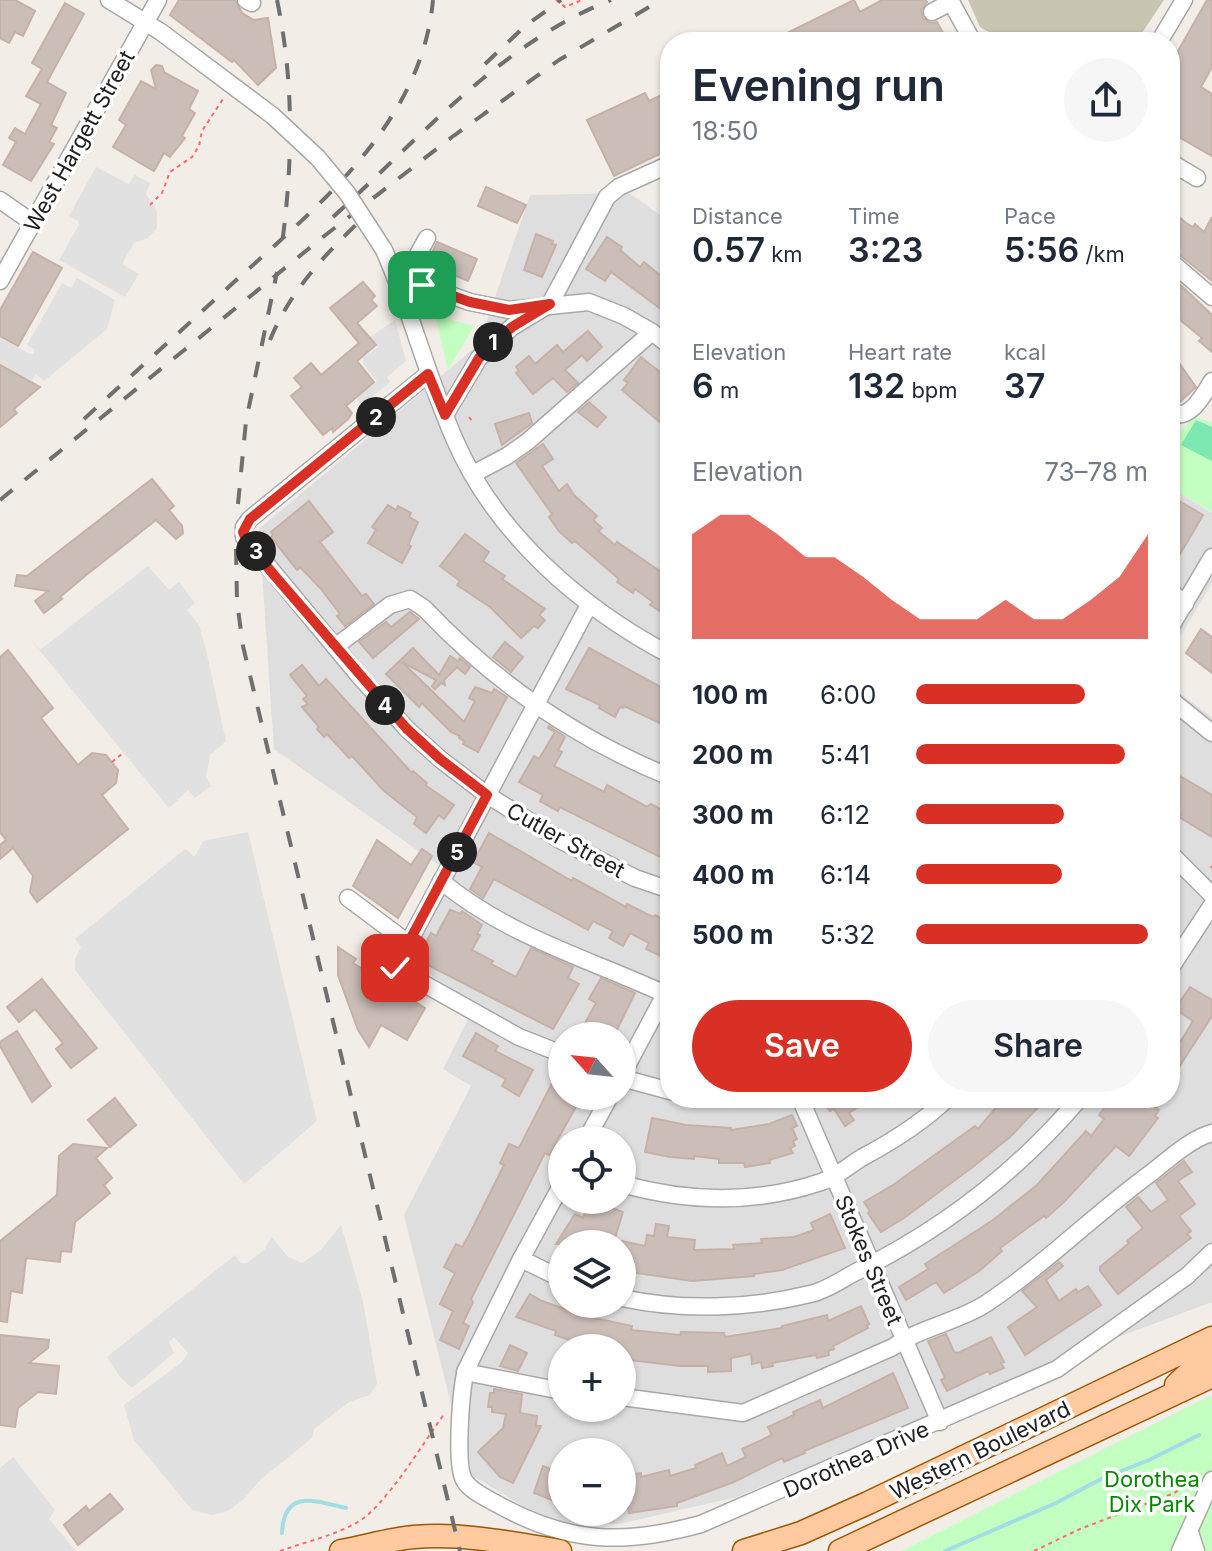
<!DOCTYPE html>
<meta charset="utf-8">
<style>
body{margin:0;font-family:Inter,sans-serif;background:#f6f6f7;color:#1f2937;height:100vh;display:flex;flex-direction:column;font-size:30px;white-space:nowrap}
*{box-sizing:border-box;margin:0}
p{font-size:26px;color:#747a83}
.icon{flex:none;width:44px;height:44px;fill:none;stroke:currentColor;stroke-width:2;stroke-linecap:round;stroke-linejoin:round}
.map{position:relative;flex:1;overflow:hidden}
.drawer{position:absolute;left:660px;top:32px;width:520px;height:1076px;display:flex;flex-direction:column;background:#fff;border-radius:32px;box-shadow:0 2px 6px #0004}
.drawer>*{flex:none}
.needle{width:52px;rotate:297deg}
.controls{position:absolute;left:548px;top:1022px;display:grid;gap:16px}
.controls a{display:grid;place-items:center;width:88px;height:88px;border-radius:50%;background:#fff;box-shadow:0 2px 6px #0004;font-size:40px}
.pin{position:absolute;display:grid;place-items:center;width:68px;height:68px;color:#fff;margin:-34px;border-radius:16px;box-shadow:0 4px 12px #0006}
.km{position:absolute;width:40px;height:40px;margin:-20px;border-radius:50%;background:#222;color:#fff;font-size:22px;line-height:40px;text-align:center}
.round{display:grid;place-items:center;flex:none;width:84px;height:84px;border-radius:42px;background:#f6f6f7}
.summary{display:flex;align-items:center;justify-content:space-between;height:136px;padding:0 32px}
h1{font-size:44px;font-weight:600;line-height:60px}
.figures{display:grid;grid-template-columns:repeat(3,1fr);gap:12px;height:136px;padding:8px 32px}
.figures div{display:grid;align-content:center}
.figures b{font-size:34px;font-weight:600}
.figures small{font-size:22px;font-weight:400}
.figures p{font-size:22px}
.chart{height:224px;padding:16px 32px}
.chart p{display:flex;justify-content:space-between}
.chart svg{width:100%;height:144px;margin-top:8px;fill:#d93025;opacity:.7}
.action{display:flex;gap:16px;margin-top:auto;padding:16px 32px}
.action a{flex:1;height:92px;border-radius:48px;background:#d93025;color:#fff;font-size:32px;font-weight:600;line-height:92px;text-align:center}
.action a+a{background:#f6f6f7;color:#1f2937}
ul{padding:0 32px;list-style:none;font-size:26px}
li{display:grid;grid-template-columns:128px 96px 1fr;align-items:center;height:60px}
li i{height:20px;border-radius:10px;background:#d93025}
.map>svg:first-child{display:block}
.residential{fill:#dfdede;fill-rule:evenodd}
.construction{fill:#c8c5b1}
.park{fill:#c3ffc1}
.pitch{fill:#7de8b2}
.parking{fill:#e1e1e1}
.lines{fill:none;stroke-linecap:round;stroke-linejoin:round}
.stream{stroke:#a3dde4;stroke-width:4}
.building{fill:#cbbeb9;stroke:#c6b1a7;stroke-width:2}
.minor-casing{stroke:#a8a8a8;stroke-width:19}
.major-casing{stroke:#9e5700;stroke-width:25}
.path{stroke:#ff6b6d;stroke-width:2;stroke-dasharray:4 4;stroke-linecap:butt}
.minor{stroke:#fff;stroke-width:16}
.major{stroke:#ffca9f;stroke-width:22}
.rail{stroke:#6f6f6f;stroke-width:4;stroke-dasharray:16 16;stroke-linecap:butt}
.minor-bridge-casing{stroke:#a8a8a8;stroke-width:19;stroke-linecap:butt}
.minor-bridge{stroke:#fff;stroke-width:16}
.route-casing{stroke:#fff;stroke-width:16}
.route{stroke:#d93025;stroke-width:10}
.labels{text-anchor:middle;stroke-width:7;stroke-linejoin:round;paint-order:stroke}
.street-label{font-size:22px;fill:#212121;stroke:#fff}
.park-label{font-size:22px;fill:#068801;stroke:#fff}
</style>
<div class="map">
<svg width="1212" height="1551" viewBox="0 0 1212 1551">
<rect width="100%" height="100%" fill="#f2ede7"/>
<g class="residential">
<path d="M629,193L670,222V1098H1170V686L1212,717V1302L1054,1361L737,1497L619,1524L550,1522L468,1473L404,1215L471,1086L443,1069L475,1005L409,960L454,876L274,749L259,529L479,344L530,195ZM562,1036H622V1096H562ZM562,1140H622V1200H562ZM562,1244H622V1304H562ZM562,1348H622V1408H562ZM562,1452H622V1512H562Z"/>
<path d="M1170,487L1212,513V583L1170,654Z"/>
</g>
<path class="construction" d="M968,0H1164L1136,42H1006L980,27Z"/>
<g class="park">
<path d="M435,315L474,326L448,370Z"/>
<path d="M1194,417L1212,422V512L1170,487V442Z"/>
<path d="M1212,1395V1551H901Z"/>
</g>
<path class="pitch" d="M1196,420L1212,427V461L1181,445Z"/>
<g class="parking">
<path d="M96,167L129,184L135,175L150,183L146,194L157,211V228L148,238L134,243L122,264L139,274L125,297L59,260L79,225L78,221L69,216Z"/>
<path d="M77,278L115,300L107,329L44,381L36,374L32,381L0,364V338L30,354H34V349L27,345L62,283L71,288Z"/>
<path d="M395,320L406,361L387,377L390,382L362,405L356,398L377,381L363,364V358L378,347L370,337Z"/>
<path d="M148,566L169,590L179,582L195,603L187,610L199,625L206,650L226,741L210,755L206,777L211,786L195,798L188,790L169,808L27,635L40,650Z"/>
<path d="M248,832L317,1121L244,1184L75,970V959L81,947L75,939L185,849L195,857L203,841Z"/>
<path d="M341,1225L363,1301L377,1384L370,1395L349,1402L314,1429L312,1438L260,1480L244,1499L228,1511L212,1515L192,1510L134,1440L124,1405L181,1363L188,1353L174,1337L169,1342L174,1353L132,1388L120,1377L107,1357L235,1255L241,1263H247L264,1250L272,1237L288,1257L302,1263L321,1250Z"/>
<path d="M13,1457L55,1510L49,1519L76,1551H0V1468Z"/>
</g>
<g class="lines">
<g class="stream">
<path d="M282,1533C284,1488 315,1501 346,1508"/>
<path d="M945,1551L1056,1503L1101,1479L1149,1460L1199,1435"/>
</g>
</g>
<g class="building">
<path d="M0,0H15L35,11L23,36L15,32L9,43L0,38Z"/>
<path d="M179,0H235L242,13L254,20L268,18L276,68L258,85L234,60L232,62L170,15Z"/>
<path d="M854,0L860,12L882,0H925L927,2L921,11L923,18L931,23L937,22L948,42H769Z"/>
<path d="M1207,0H1212V67L1201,87L1212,94V156L1170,132V85L1179,69L1170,65Z"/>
<path d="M65,3L84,14L47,82L66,93L51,125L57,128L49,142L54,144L31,181L3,165L16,142L9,138L15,128L25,134L41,104L26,96L42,69L32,63Z"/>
<path d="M156,65L162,66L164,72L198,91L189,109L195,113L182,136L185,138L170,157L164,153L154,171L113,147L126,125L119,120L141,81L156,89L151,70Z"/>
<path d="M670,91V149L614,176L587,120L645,93L649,101Z"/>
<path d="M486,187L526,205L517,223L478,206Z"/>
<path d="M1170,209L1186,223L1193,227L1195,224L1204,232L1212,217V281L1170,247Z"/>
<path d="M536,234L553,241L552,244L556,245L542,277L524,270Z"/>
<path d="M607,237L622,247L620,250L640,267L644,262L661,276L670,265V301L662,310L611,272L605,281L586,269Z"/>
<path d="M437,242L477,259L468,281L427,264Z"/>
<path d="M33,252L62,268L18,346L0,336V310Z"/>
<path d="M1170,275L1212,315V352L1199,341L1202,338L1173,314L1175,312L1170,308Z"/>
<path d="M363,282L375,296L371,300L377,306L357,323L376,345L357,361L374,382L346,406L352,413L348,419L333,432L332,428L323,435L291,396L302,387L294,378L311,363L321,375L359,343L330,308Z"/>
<path d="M588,331L602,347L587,361L582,355L565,370L578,383L567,392L553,378L533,394L516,373L519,371L516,367L529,356L535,364L557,345L563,352Z"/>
<path d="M641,357L670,380V422L666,419L662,424L622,390L628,383L624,380Z"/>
<path d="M1177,360L1196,387L1179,403L1170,391V366Z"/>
<path d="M0,365L40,387L14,409L17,413L0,427Z"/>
<path d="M589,402L606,417L597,427L578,412Z"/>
<path d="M529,413L532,423L502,445L495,424Z"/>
<path d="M543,444L553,459L542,466L559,491L567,484L574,495L597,516L593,520L602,528L598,531L615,545L617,542L670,578V617L650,605L653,602L635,589L633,593L617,582L619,579L575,541L572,543L559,531L549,517L552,514L516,463Z"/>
<path d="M152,479L174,506L169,510L182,526L183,533L176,539L156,520L85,576L60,597L62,599L44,613L35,601L48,591L15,586L17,575L27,576Z"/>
<path d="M1174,498L1203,515L1170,571V504Z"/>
<path d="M309,501L333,532L320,542L362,596L366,594L374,604L345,626L337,616L340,614L321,589L300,567L297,570L271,537L273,535L271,532Z"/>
<path d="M388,505L396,510L398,506L411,513L409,517L418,522L408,545L411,546L402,563L368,543L376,530L372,527Z"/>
<path d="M465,534L489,552L483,561L505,576L502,579L545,609L539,615L545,620L538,628L534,626L521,638L490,607L457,585L460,581L440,566Z"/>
<path d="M410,612L419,619L373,658L359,642L386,622L391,627Z"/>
<path d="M1201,629L1212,637V673L1186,653Z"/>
<path d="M505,642L523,657L511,672L493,657Z"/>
<path d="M413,648L439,675L450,656L458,661L460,658L470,667L465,674L457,667L444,680L445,685L441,683L435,689L432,686L436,680L402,662L464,722L475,701L469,698L475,687L492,693L494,689L507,697L478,752L463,744L464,741L459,738L460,736L451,732L422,703L419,707L386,674Z"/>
<path d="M589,648L670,692V728L624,706L623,708L620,707L615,717L599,708L600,705L566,689Z"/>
<path d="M8,650L53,708L41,718L78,765L92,753L106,755L118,770L116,783L102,795L128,829L37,902L30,892L33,876L13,848L0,859V845L6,840L0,832V657Z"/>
<path d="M302,665L319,686L326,679L412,773L413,771L427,783L425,785L454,805L444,819L439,815L426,833L414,824L417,817L384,791L352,756L349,758L327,734L324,737L317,729L319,727L302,707L308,704L303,699L307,696L290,675Z"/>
<path d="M549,726L565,737L558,750L562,752L554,766L604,792L607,785L647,807L651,804L662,810L670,795V862L560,807L558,811L540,801L543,795L519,782L534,756L539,759L555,732L548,728Z"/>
<path d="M1170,770L1212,795V837L1179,817L1181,814L1170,807Z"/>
<path d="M489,833L572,881L573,878L626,907L627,904L653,917L655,915L670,923V943L663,957L646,949L649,943L630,933L623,946L609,938L613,931L593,921L588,930L494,879L483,898L473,891L470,889L482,867L473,862Z"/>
<path d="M377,840L411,865L422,849L432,856L398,918L353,886Z"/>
<path d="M450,910L461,914L462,911L482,925L477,934L480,935L472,950L493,961L491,964L516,977L531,948L573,967L568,978L579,984L553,1029L422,962L424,957L420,955L431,933L436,936Z"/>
<path d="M338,947L356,959L353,963L425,1008L407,1040L381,1025L369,1047L358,1030L338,975Z"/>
<path d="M601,978L635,993L614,1036H578L596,1003L589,999Z"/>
<path d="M42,979L97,1048L71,1068L56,1049L63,1043L35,1009L19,1022L7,1007Z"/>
<path d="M1190,987L1212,1000V1016L1170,1081V1034L1181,1041L1193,1021L1175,1009Z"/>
<path d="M17,1031L51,1086L32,1102L0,1046V1042Z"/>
<path d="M476,1033L498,1046L495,1051L533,1070L519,1096L502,1086L506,1079L463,1056Z"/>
<path d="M562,1071V1096H582L549,1155L545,1153L471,1299L473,1302L463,1323L469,1326L459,1349L440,1340L453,1311L440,1304L455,1273L444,1267L456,1244L462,1247L469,1235L504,1165L500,1163L509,1144L519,1148L552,1083L554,1084Z"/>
<path d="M115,1098L136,1125L110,1147L88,1120Z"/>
<path d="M820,1098H871L849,1113L854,1120L845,1126L834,1109L830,1111Z"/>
<path d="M1004,1098H1047L1010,1137L974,1166L904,1218L881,1232L868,1213L870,1211L864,1202L893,1185L975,1126L978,1129Z"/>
<path d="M1112,1098H1143L1159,1110L1155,1116L1158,1118L1129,1156L1116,1146L1064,1202L1046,1218L1044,1216L1000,1248L1002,1251L978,1272L944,1293L936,1282L906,1300L899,1287L928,1269L925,1264L993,1220L1037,1185L1086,1131L1091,1136L1104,1119L1099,1115Z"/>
<path d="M792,1115L797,1126L792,1128L797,1139L793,1141L795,1146L790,1148L793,1153L769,1160L770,1163L745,1167L744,1163H719V1159L694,1156V1159L670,1157L645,1152L652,1118L686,1125L731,1128V1130L769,1124Z"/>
<path d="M73,1144L107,1148L96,1158L112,1178L104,1185L110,1193L75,1222L71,1252L61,1251L60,1262L26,1258L22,1293L11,1291L7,1322L0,1321V1241L57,1195L59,1156Z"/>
<path d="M1184,1161L1192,1172L1178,1181L1195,1204L1179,1216L1191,1231L1187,1234L1191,1238L1118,1294L1100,1271V1267L1129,1243L1127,1241L1143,1228L1126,1207L1138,1197L1151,1212L1168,1200L1156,1183Z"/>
<path d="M591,1200L623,1212L613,1244H556L575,1214L583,1218Z"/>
<path d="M830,1214L845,1248L782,1270L754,1274V1276L692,1281L622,1271V1241L645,1246L647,1235L654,1236L656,1224L669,1226L667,1237L695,1240L694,1250L734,1249L733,1245L762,1243L761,1239L794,1237L814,1230L811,1223Z"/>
<path d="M1059,1262L1063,1266L1046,1280L1059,1301L1076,1289L1078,1292L1088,1286L1101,1305L1025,1355L1008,1327L1037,1307L1022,1291Z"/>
<path d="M530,1294L542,1301L585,1316L632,1326L631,1330L680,1335L681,1332L724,1333L725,1337L782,1328V1326L827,1315L828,1321L861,1306L869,1324L867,1325L868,1328L833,1346L834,1349L828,1351L829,1355L817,1358L816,1355L772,1363L773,1366L762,1368L761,1362L752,1364L751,1354L731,1358V1371L708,1372V1366H680L622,1359V1348H593L555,1335L556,1331L516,1317Z"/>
<path d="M946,1334L954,1352L958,1353L991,1337L1004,1362L1001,1363L1004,1368L990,1374L988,1371L947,1391L941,1380L945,1378L928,1341Z"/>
<path d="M0,1335L49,1340L48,1348L29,1363L59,1366L56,1394L38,1392L18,1408L15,1427L0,1425Z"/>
<path d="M510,1345L527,1353L518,1371L500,1366Z"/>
<path d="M893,1373L908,1408L804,1451L805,1453L784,1462L782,1458L734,1482L677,1503V1506L629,1513L624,1475L641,1473V1477L669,1470L670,1476L696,1468L695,1465L722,1453L727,1466L746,1457L742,1449L772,1435L768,1427L794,1415L793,1412L820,1400L823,1408Z"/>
<path d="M494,1389L522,1394L520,1413L537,1416L536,1426H541L513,1483L500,1477L478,1452L503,1428L506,1414L492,1412V1407H488L490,1393H494Z"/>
<path d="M543,1466L562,1474V1504L534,1493Z"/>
<path d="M110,1494L123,1509L78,1545L64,1525L86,1506L89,1511Z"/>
</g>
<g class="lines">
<g class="minor-casing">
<g id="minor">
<path d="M109,0L161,32L273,116"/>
<path d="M246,0L252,3"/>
<path d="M950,0L973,42"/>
<path d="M932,12L951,2"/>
<path d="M1159,42L1184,0"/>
<path d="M1170,162L1197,178"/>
<path d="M0,200L33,223"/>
<path d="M427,238L415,260V280L422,285L470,302L509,310L589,302L624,316L652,332L670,346"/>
<path d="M384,250C411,311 427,376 454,438C495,534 581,608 670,655"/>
<path d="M1170,261L1212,297"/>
<path d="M0,281L158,0"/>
<path d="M428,374L250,519L244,527V537L360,677L407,729L440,759L487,795L560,840L635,878L670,890"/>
<path d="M1170,413C1190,421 1203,396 1212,381"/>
<path d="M445,415L479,358L512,327L550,304L607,197L619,187L670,164"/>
<path d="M473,474L507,456L527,442L652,332"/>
<path d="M1170,591L1185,604"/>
<path d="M1170,628L1212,557"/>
<path d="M335,647L390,605L410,599L424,608C494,682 576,739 670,777"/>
<path d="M1170,699L1212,733"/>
<path d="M1170,853L1212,895"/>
<path d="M441,881C507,936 589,959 665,994"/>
<path d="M348,898L408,943"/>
<path d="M378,958L519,1037L562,1054"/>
<path d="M395,968L589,605"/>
<path d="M1170,969L1212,905"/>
<path d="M622,1075L669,987"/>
<path d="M622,1078L670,1091"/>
<path d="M700,1098H750"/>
<path d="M800,1098L940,1422"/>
<path d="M586,1140L610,1096"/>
<path d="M562,1184L521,1259L466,1370C461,1389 455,1464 464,1480C470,1491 488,1499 499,1505C569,1544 625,1545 701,1524L1057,1369L1187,1276L1212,1252"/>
<path d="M622,1184C687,1202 756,1204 821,1182C836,1178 849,1165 863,1157C893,1141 923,1122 948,1098"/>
<path d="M521,1259L562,1279"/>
<path d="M622,1298C683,1311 749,1309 810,1294C825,1291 841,1280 854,1273C940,1231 1018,1171 1080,1098"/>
<path d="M465,1372L562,1391"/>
<path d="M622,1397L743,1413L893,1347C921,1327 958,1322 987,1303C1045,1264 1095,1214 1151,1173C1169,1159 1190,1139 1212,1133"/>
<path d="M1190,1532L1196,1551"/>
<path d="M1180,1551L1212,1480"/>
</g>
</g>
<g class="major-casing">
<g id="major">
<path d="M1176,1385L1212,1351"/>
<path d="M341,1551C365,1547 390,1539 414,1537C464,1533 511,1543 560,1551"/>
<path d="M744,1551L801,1533L868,1503L1212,1338"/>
<path d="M840,1551L1212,1376"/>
</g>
</g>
<g class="path">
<path d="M556,0L565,7L582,0"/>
<path d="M150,205L162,193L170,172L192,157L199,146L202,131L223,99"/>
<path d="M426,312L435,305"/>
<path d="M427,316L443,310"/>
<path d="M469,417L473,422"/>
<path d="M112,762L123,753"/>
<path d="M1211,866L1212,868"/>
<path d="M280,1551C305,1542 333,1536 356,1523C385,1508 424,1441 445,1413"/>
<path d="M1034,1551L1080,1529L1172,1494L1194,1482"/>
</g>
<use href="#minor" class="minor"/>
<use href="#major" class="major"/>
<g class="rail">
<path d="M277,0C294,81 293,162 282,244"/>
<path d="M485,64L524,27L561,0"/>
<path d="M333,217C419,139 501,43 611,0"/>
<path d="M270,340C289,293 324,255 361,220"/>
<path d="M84,419C134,373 184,328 233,283C318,206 422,123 433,0"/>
<path d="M0,500L323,237L452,137L559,60L661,0"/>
<path d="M238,504L246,421L277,272"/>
<path d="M237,533V530"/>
<path d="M236,549L237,602L243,646L460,1551"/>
</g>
<g class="minor-bridge-casing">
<path id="minor-bridge" d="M273,116L318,158L347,193L384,250"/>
</g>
<use href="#minor-bridge" class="minor-bridge"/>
</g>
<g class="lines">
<g class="route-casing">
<path id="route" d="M395,968L487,795L440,759L407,729L274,575L247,542L243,532L250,519L428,374L445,415L479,358L512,327L550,304L509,310L470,302L422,285"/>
</g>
<use href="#route" class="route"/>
</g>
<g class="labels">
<g class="street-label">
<text transform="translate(79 141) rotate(-61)" y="8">West Hargett Street</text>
<text transform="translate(566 840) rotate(29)" y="8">Cutler Street</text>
<text transform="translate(869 1260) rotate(67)" y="8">Stokes Street</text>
<text transform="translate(980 1450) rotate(-26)" y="8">Western Boulevard</text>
<text transform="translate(856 1459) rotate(-24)" y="8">Dorothea Drive</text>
</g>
<g class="park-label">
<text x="1152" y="1487">Dorothea<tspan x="1152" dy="25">Dix Park</tspan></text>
</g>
</g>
</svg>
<div class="controls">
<a><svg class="needle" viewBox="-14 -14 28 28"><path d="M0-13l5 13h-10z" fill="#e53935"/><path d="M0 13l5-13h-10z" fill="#747a83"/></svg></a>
<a><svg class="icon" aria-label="locate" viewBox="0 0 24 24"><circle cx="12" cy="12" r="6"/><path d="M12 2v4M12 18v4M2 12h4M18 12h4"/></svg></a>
<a><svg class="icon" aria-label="layers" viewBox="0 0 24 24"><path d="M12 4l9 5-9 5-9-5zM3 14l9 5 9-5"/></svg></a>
<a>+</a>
<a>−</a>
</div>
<div class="pin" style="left:422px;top:285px;background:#1e9e55"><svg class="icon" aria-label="arrive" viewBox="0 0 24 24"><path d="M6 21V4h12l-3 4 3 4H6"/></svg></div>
<div class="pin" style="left:395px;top:968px;background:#d93025"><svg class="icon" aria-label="check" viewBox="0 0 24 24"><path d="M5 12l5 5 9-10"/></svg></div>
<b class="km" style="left:493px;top:342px">1</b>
<b class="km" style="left:376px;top:417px">2</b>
<b class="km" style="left:256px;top:551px">3</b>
<b class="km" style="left:385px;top:705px">4</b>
<b class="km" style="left:457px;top:852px">5</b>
<section class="drawer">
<div class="summary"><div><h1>Evening run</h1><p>18:50</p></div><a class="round"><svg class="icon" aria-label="share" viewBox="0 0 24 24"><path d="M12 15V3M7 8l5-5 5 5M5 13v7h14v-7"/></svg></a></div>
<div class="figures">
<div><p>Distance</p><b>0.57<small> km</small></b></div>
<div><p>Time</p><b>3:23</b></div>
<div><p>Pace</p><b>5:56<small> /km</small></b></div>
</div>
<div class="figures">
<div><p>Elevation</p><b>6<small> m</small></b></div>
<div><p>Heart rate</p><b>132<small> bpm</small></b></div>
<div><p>kcal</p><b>37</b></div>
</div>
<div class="chart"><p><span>Elevation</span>73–78 m</p>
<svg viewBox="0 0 160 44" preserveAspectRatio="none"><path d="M0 44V12L10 6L20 6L30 12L40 19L50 19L60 25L70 32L80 38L90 38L100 38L110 32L120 38L130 38L140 32L150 25L160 12V44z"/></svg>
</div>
<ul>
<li><b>100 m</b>6:00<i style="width:73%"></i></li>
<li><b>200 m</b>5:41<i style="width:90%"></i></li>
<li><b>300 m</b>6:12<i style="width:64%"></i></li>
<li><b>400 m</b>6:14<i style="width:63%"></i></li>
<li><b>500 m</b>5:32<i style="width:100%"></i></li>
</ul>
<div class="action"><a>Save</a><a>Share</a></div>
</section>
</div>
